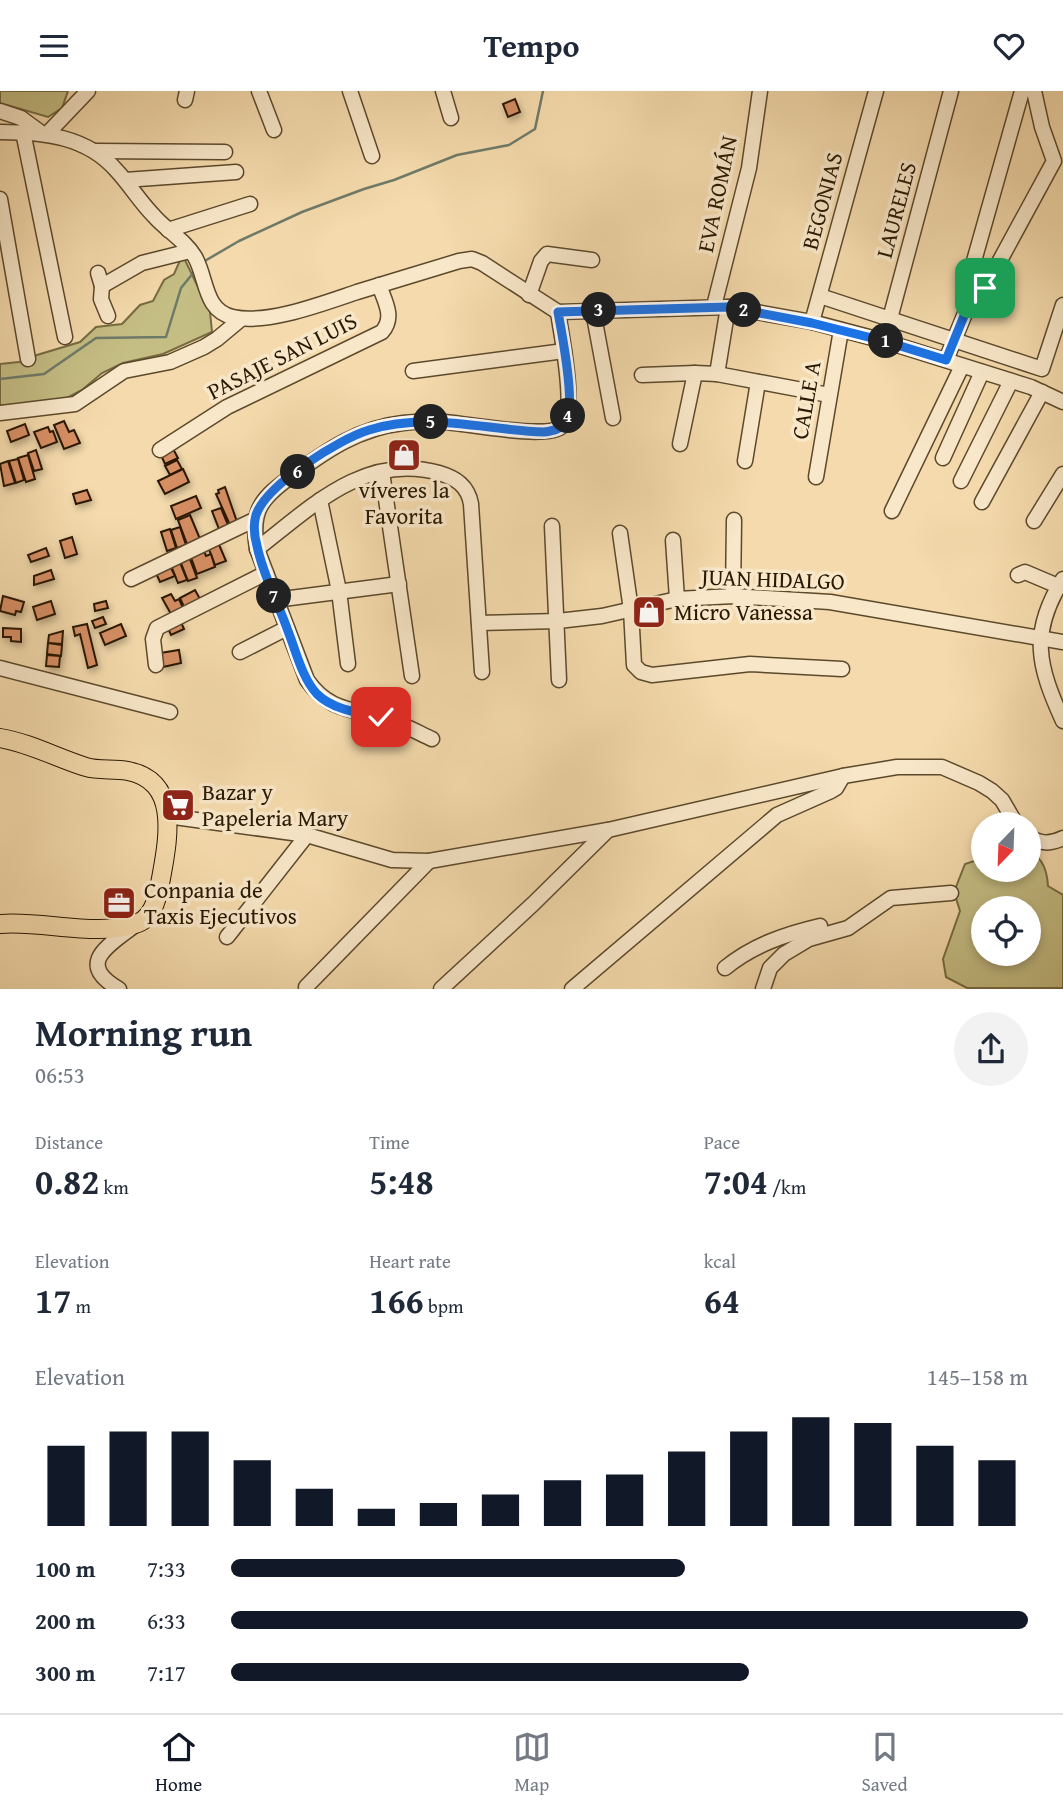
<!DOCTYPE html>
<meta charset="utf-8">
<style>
body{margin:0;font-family:"Gentium Book Plus",serif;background:#f2f2f3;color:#1f2937;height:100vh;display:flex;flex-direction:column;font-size:26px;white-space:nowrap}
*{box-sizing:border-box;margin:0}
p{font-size:23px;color:#747a83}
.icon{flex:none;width:38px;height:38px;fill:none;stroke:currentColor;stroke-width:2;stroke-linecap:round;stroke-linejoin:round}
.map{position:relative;height:898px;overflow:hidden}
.details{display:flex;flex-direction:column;background:#fff;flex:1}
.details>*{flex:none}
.needle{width:46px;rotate:203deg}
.buttons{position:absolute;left:971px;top:721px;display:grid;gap:14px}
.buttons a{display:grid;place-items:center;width:70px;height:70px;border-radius:50%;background:#fff;box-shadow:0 4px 10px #0003;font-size:35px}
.pin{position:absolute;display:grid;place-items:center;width:60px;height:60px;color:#fff;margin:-30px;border-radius:14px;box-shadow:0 4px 10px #0006}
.km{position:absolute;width:35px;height:35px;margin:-18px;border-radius:50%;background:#222;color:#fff;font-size:19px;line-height:35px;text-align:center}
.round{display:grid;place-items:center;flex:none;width:74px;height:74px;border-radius:37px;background:#f2f2f3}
.headline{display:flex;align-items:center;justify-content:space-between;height:119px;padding:0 35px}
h1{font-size:38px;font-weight:700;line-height:52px}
.figures{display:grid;grid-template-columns:repeat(3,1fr);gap:10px;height:119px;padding:7px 35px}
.figures div{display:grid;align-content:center}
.figures b{font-size:35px;font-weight:700}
.figures small{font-size:19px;font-weight:400}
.figures p{font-size:19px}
.chart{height:196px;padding:14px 35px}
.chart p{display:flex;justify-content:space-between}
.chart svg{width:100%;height:126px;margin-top:7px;stroke:#111827;stroke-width:6}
ul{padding:0 35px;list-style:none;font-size:23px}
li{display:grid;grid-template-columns:112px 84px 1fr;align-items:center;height:52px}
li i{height:18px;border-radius:9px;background:#111827}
header{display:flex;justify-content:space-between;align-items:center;height:91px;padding:0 35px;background:#fff;font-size:32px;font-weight:700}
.tabs{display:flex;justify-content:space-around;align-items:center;height:98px;border-top:2px solid #e0e1e3;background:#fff;font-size:19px;color:#747a83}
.tabs a{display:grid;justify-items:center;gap:4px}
.tabs .selected{color:#111827}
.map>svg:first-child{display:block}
.green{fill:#c4bd84;stroke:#776b42;stroke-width:2;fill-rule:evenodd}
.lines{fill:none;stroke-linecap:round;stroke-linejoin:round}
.stream{stroke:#6e7a68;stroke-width:2.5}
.building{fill:#d68e63;stroke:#2a1901;stroke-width:2;filter:url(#shadow)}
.minor-casing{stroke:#5c492c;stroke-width:17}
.major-casing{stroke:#2a1901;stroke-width:20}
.minor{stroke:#f8e7c9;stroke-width:14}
.major{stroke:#f4daac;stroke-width:18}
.route-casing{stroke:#fff;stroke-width:14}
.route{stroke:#1a73e8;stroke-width:9}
.labels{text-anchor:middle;stroke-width:7;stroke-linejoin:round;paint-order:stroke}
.street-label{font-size:23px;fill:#2a1901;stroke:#f8e7c9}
.poi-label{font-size:23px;fill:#2a1901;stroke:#f8e7c9;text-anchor:start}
</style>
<header><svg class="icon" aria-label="menu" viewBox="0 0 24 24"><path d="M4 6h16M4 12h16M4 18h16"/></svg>Tempo<svg class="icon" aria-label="heart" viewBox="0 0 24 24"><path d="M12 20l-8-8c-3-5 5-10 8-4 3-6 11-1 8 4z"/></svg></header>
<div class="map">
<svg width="1063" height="898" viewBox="0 0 1063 898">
<defs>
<filter id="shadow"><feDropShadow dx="2" dy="4" stdDeviation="3.5" flood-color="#0004"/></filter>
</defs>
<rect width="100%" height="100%" fill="#f4daac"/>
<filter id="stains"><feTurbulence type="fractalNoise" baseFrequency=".00286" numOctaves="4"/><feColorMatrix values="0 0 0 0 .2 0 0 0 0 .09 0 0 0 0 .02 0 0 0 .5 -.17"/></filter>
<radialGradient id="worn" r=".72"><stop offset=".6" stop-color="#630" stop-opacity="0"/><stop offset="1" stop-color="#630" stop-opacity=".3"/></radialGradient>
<g class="green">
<path d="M0,0H68L62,17L48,26L0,12Z"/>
<path d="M181,167L185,169L210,221L212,241L163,263L123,272L102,282L82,299L65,308L21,315L0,314V273L28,270L37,264L80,251L96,236L122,233L140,214L153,210L164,189L174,183Z"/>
<path d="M1029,759C1043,768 1047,779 1048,795L1063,804V897H967L946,886L943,868L960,820L954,801L965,773L983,767L984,779H1029ZM984,817H1029V863H984Z"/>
</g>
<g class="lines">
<g class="stream">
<path d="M203,171L239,150L302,121L364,98L394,89L457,64L509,54L535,38L543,0"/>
<path d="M0,288L44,283L96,247L166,246L181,197L194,181"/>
</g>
</g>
<g class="building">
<path d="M515,8L520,21L508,26L503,13Z"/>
<path d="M64,330L69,341L74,339L80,352L64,358L54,334Z"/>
<path d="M25,333L29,344L11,351L7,340Z"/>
<path d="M48,336L50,341L53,340L57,351L41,357L34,341Z"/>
<path d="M172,356L178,367L165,373L160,362Z"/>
<path d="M36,359L42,378L34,380L28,362Z"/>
<path d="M28,364L35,388L26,391L18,367Z"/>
<path d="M18,368L24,389L16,392L9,370Z"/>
<path d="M177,369L182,378L170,384L165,375Z"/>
<path d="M8,370L15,392L4,395L0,373Z"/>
<path d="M183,378L189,391L165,403L158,390Z"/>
<path d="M225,396L237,431L230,434L216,403L219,402L218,399Z"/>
<path d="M87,399L91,409L76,413L73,403Z"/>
<path d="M196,405L201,417L176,428L171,415Z"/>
<path d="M221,417L228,434L219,438L212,420Z"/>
<path d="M190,424L200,448L187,453L178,429Z"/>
<path d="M180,436L186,454L177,457L171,439Z"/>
<path d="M170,438L176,457L167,460L161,441Z"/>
<path d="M72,446L77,463L65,467L60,450Z"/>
<path d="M217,449L226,470L215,474L207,453Z"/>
<path d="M202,456L206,465L211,463L215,476L197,483L189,461Z"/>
<path d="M46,457L49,465L31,471L28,464Z"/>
<path d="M188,463L197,487L188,490L179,467Z"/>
<path d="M179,469L187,489L178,492L170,472Z"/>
<path d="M169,473L175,485L160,491L155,480Z"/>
<path d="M51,479L54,488L34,494V485Z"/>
<path d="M195,499L200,508L184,516L180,507Z"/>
<path d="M171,503L175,510L179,508L183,517L171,523L162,507Z"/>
<path d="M3,505L24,511L21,521L16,520L15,524L0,520Z"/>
<path d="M51,510L55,523L37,529L33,516Z"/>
<path d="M106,510L108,517L95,520L94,513Z"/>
<path d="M103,526L106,533L95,537L92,530Z"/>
<path d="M180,529L184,538L171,544L167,535Z"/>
<path d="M87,533L97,574L88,577L80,543L75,545L73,536Z"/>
<path d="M121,533L126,545L105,554L100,542Z"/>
<path d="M3,537L21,538V551L11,550V546H3Z"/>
<path d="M63,540L62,553L48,552L49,544Z"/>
<path d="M48,552L62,554L61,565L47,563Z"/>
<path d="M179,559L181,572L163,576L160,562Z"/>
<path d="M47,564L60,565L59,576L46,575Z"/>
<path d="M115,805L127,814L123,819L111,810Z"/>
</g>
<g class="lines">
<g class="minor-casing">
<g id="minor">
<path d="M259,0L274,39"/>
<path d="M350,0L372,65"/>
<path d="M443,0L451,27"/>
<path d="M185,9L187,0"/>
<path d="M0,20L21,27L40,41"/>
<path d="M0,41C43,41 87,45 117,80C130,94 140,111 154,125C166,139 186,150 195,166C207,187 204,220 233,226C267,234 324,212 357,201C391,191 425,180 459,170L472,168L482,172L558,221L728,216L812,231L884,250L1031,296L1063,311"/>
<path d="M23,41L65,246"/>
<path d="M47,43L88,0"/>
<path d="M95,60L225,61"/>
<path d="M125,89L236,81"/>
<path d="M0,108L28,268"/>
<path d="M168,139L250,113"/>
<path d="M98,182L102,195L101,208L108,225"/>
<path d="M102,195L142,172L190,160"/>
<path d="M529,204L541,170L547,163L592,169"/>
<path d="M820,205L1042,278L1063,214"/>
<path d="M714,215L749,77L760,0"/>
<path d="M593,220L613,327"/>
<path d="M966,220L967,201L974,170L1022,0"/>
<path d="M812,231L876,0"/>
<path d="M884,250L951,0"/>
<path d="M946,269L966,220L985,197L1054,70L1042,36L1034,0"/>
<path d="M413,280L564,260"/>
<path d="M717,283L728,216"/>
<path d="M642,284L695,282L717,283L829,304"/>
<path d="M0,322L75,313L124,280L170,271L204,256L217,248L241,228"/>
<path d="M680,353L695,282"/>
<path d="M160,359L227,316L382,241C395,226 385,211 379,194"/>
<path d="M943,367L982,281"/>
<path d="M745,370L758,291"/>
<path d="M382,381L412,585"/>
<path d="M816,386L841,239"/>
<path d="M961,390L1011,290"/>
<path d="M320,409L339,500L348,573"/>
<path d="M982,411L1042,301"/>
<path d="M892,420L962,275"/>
<path d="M1034,430L1063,383"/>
<path d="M552,435L559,589"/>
<path d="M620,442L631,519L634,574L641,581L652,584L750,573L842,578"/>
<path d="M673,449L677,508"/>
<path d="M257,458C310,417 365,361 439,382C456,387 468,395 471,413L482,581"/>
<path d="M1018,484L1025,481L1058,495"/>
<path d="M131,488L254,429"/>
<path d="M1063,488C1029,542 1038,575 1063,630"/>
<path d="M733,505L734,429"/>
<path d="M275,509L399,493"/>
<path d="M479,532L558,530L602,525L677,508L733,505L830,511L1063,551"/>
<path d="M240,561L287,537"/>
<path d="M156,574L153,548L157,537L266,482"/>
<path d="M0,577L170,621"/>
<path d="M432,648C415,640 399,631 380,626C349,618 327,618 307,589L257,458C250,418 262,407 293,384C327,359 359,337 403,332C413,331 424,330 435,330C460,331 545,349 561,336C578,322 561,243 558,221"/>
<path d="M167,725L307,744L392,769L429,770L608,739L843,685L897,676H942L979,692L992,700L1002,709L1016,733"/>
<path d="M1029,746C1041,753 1050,753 1063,747"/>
<path d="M227,846L307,744"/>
<path d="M725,877C753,854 786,843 820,835"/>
<path d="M306,896L429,770"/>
<path d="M119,898C74,872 110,854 135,834"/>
<path d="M441,898L533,813L608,739"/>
<path d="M572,898L777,724L831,700L836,697L843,685"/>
<path d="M763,898L770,877L784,863L809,848L848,837L891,807L951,802"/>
</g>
</g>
<g class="major-casing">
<path id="major" d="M0,647C30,652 57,667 86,676C99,680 114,677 128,680C178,690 169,743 162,782C159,798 156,825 138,832C99,847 42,829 0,833"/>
</g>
<use href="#minor" class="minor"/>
<use href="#major" class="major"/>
</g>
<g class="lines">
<g class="route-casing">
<path id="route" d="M381,626C360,622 333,619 317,603C302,587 296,560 288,540C278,512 263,484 257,455C254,444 253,434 256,424C266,394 339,348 369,339C427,321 485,339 544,341C553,340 563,338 567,328C575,310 562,243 558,221L728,216L812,232L884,250L946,269L966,220L985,197"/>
</g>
<use href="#route" class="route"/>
</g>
<defs>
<g id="shop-square" transform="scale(1.75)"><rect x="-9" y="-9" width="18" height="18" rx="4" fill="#8f2418" stroke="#f8e7c9"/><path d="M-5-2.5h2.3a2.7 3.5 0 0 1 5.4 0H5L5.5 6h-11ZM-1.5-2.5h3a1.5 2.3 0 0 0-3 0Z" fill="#fff"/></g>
<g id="supermarket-square" transform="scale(1.75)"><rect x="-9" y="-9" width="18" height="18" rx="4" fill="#8f2418" stroke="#f8e7c9"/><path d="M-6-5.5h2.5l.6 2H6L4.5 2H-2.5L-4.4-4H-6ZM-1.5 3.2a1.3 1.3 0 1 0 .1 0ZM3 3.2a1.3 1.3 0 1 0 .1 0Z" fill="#fff"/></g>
<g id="office-square" transform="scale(1.75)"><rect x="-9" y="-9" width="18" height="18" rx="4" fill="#8f2418" stroke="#f8e7c9"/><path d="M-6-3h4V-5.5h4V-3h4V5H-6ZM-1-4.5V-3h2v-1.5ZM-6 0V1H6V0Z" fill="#fff"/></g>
</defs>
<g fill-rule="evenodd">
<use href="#shop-square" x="404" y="364"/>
<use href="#shop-square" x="649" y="521"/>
<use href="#supermarket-square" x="178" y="714"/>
<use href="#office-square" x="119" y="812"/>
</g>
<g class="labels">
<g class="street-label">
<text transform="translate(717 103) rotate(-78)" y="8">EVA ROMÁN</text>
<text transform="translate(822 110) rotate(-75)" y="8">BEGONIAS</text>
<text transform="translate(896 119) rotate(-75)" y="8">LAURELES</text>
<text transform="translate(282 265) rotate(-27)" y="8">PASAJE SAN LUIS</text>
<text transform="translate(806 309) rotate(-80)" y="8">CALLE A</text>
<text transform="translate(773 488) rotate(2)" y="8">JUAN HIDALGO</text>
</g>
<g class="poi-label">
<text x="404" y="407" text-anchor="middle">víveres la<tspan x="404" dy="26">Favorita</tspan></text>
<text x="674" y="529">Micro Vanessa</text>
<text x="202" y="709">Bazar y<tspan x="202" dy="26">Papeleria Mary</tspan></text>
<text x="144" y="807">Conpania de<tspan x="144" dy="26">Taxis Ejecutivos</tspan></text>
</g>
</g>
<rect width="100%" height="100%" filter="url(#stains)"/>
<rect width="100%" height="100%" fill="url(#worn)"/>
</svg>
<div class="buttons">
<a><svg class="needle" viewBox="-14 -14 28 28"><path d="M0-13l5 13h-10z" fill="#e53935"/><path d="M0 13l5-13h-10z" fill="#747a83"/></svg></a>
<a><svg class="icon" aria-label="locate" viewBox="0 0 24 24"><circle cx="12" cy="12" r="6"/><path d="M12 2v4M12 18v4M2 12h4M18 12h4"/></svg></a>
</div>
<div class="pin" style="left:985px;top:197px;background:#1e9e55"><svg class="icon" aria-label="arrive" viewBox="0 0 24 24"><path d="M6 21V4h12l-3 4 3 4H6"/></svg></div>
<div class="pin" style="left:381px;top:626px;background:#d93025"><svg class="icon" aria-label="check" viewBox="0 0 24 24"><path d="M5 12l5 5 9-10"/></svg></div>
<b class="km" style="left:886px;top:250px">1</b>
<b class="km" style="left:744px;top:219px">2</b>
<b class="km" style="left:599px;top:219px">3</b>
<b class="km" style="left:568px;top:325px">4</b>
<b class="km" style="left:431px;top:331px">5</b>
<b class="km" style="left:298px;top:381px">6</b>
<b class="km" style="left:274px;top:505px">7</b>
</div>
<section class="details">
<div class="headline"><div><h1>Morning run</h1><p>06:53</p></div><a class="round"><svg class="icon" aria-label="share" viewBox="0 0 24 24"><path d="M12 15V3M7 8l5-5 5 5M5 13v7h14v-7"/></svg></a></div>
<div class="figures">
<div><p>Distance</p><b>0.82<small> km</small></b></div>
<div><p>Time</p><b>5:48</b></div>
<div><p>Pace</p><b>7:04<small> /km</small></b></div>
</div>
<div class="figures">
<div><p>Elevation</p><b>17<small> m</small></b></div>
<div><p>Heart rate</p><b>166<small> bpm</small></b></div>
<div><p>kcal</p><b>64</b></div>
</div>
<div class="chart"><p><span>Elevation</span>145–158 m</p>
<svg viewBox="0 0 160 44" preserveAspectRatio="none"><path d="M5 44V16M15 44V11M25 44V11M35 44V21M45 44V31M55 44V38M65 44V36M75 44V33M85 44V28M95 44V26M105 44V18M115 44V11M125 44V6M135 44V8M145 44V16M155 44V21"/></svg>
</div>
<ul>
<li><b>100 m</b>7:33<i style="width:57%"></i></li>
<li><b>200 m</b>6:33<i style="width:100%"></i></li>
<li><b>300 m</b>7:17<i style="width:65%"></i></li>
</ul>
</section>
<nav class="tabs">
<a class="selected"><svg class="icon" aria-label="home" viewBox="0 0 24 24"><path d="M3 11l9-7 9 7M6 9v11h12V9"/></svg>Home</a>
<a><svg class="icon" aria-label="map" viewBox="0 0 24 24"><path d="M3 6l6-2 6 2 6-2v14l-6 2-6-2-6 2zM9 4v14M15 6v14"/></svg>Map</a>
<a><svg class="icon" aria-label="saved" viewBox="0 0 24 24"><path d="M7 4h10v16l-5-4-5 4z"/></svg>Saved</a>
</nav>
